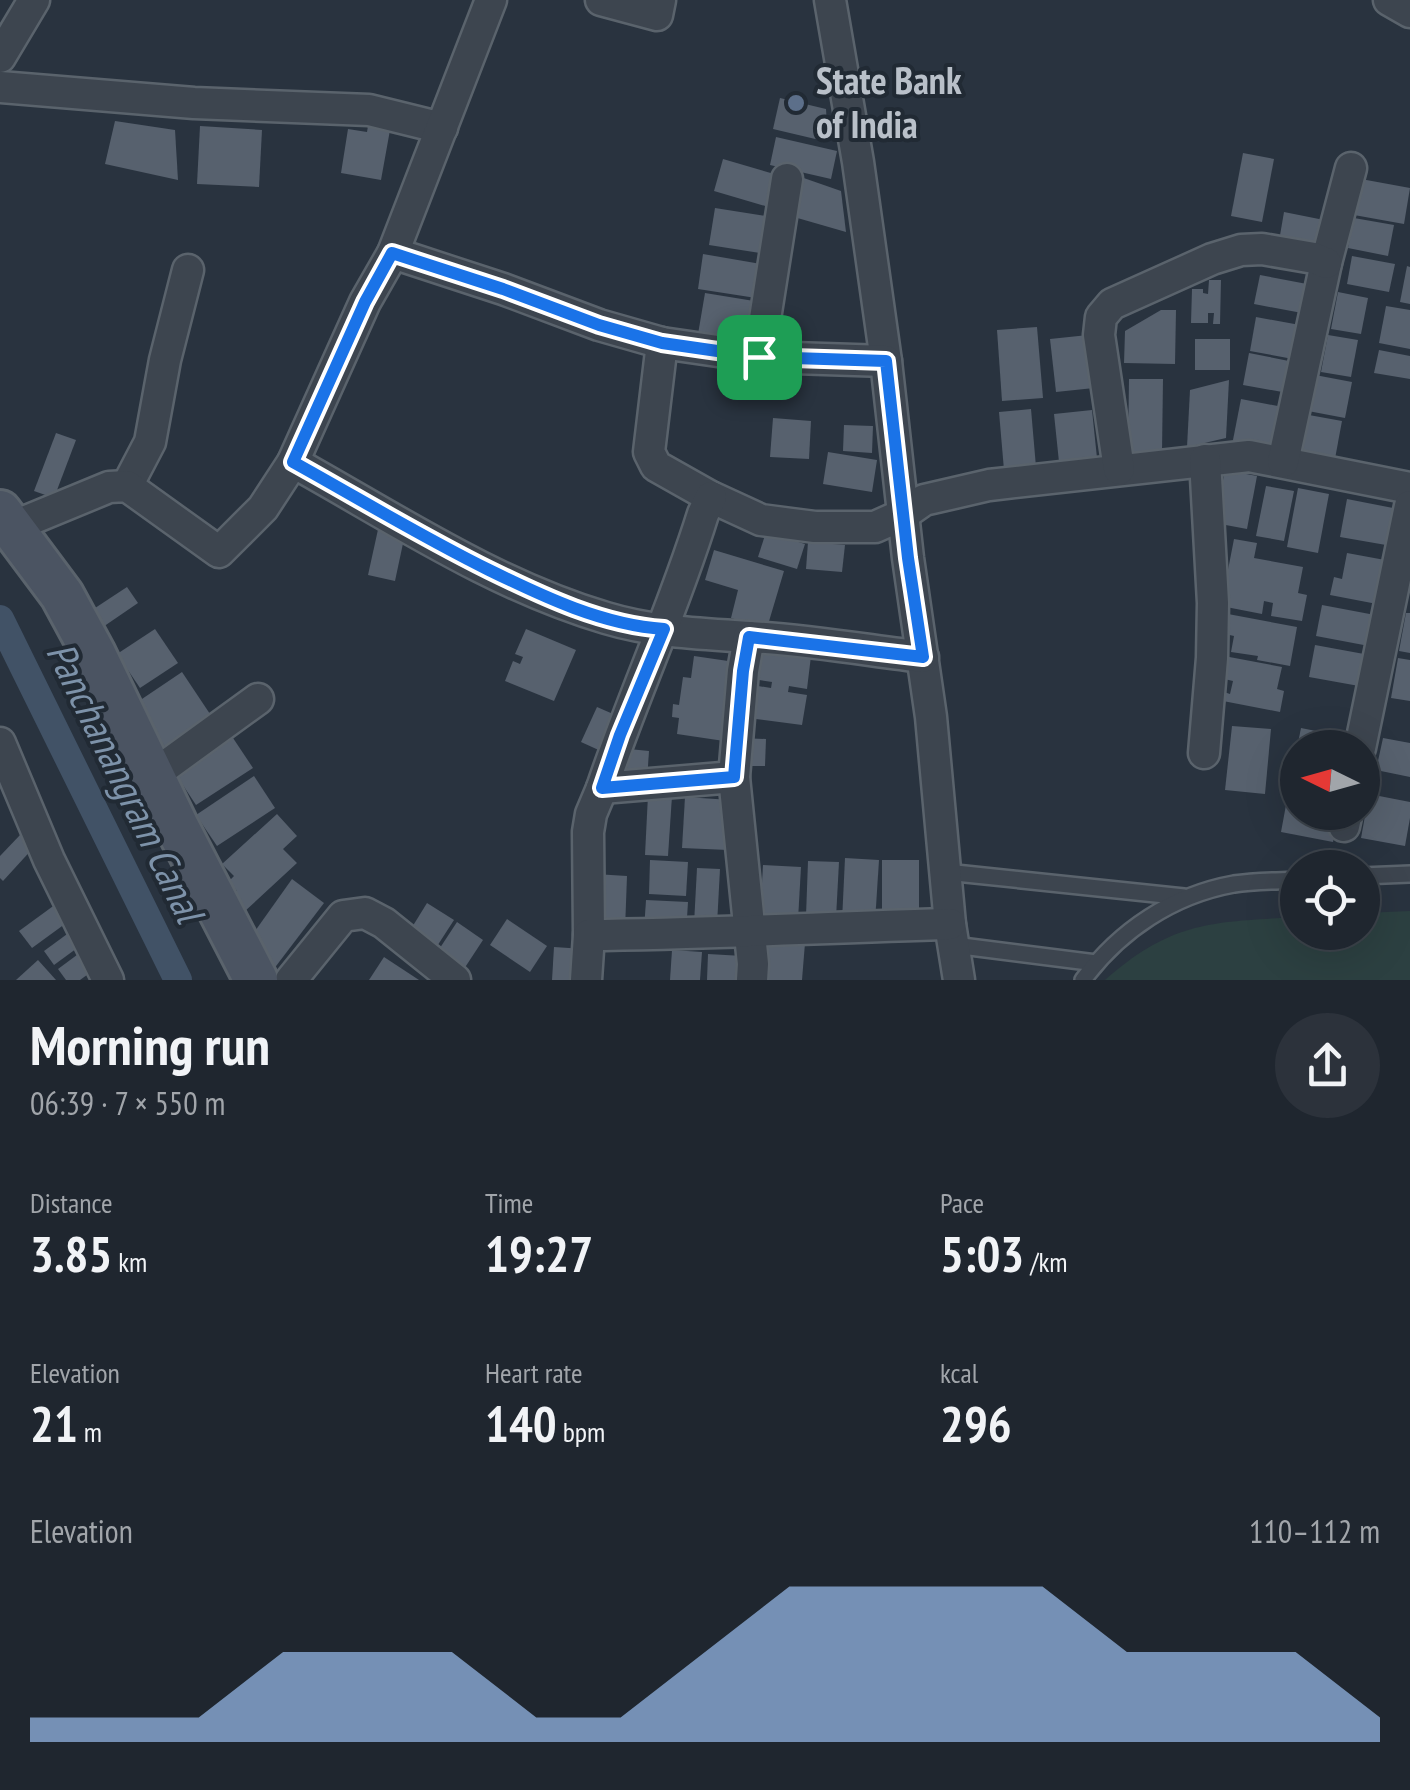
<!DOCTYPE html>
<meta charset="utf-8">
<style>
body{margin:0;font-family:"PT Sans Narrow",sans-serif;background:#2c323b;color:#f1f3f6;height:100vh;display:flex;flex-direction:column;font-size:38px;white-space:nowrap}
*{box-sizing:border-box;margin:0}
p{font-size:32px;color:#a1a5aa}
.icon{flex:none;width:55px;height:55px;fill:none;stroke:currentColor;stroke-width:2;stroke-linecap:round;stroke-linejoin:round}
.map{position:relative;height:980px;overflow:hidden}
.drawer{display:flex;flex-direction:column;background:#1f262f;flex:1}
.drawer>*{flex:none}
.needle{width:65px;rotate:275deg}
.controls{position:absolute;left:1280px;top:730px;display:grid;gap:20px}
.controls a{display:grid;place-items:center;width:100px;height:100px;border-radius:50%;background:#1f262f;box-shadow:0 10px 40px #0002,0 0 0 2px #3c434b;font-size:50px}
.pin{position:absolute;display:grid;place-items:center;width:85px;height:85px;color:#fff;margin:-42px;border-radius:20px;box-shadow:0 5px 15px #0006}
.round{display:grid;place-items:center;flex:none;width:105px;height:105px;border-radius:52px;background:#2c323b}
.overview{display:flex;align-items:center;justify-content:space-between;height:170px;padding:0 30px}
h1{font-size:55px;font-weight:700;line-height:75px}
.stats{display:grid;grid-template-columns:repeat(3,1fr);gap:15px;height:170px;padding:10px 30px}
.stats div{display:grid;align-content:center}
.stats b{font-size:50px;font-weight:700}
.stats small{font-size:28px;font-weight:400}
.stats p{font-size:28px}
.chart{height:280px;padding:20px 30px}
.chart p{display:flex;justify-content:space-between}
.chart svg{width:100%;height:180px;margin-top:10px;fill:#9abeee;opacity:.7}
.map>svg:first-child{display:block}
.green{fill:#2c4041}
.lines{fill:none;stroke-linecap:round;stroke-linejoin:round}
.canal{stroke:#415266;stroke-width:28}
.building{fill:#57616e}
.lane-casing{stroke:#5a636c;stroke-width:20}
.street-casing{stroke:#5a636c;stroke-width:35}
.secondary-casing{stroke:#5a636c;stroke-width:48}
.lane{stroke:#3d454f;stroke-width:15}
.street{stroke:#3d454f;stroke-width:30}
.secondary{stroke:#4b5462;stroke-width:42}
.route-casing{stroke:#fff;stroke-width:20}
.route{stroke:#1a73e8;stroke-width:12}
.service-dot{fill:#5c6f8a;stroke:#212a34;stroke-width:4}
.labels{text-anchor:middle;stroke-width:8;stroke-linejoin:round;paint-order:stroke}
.poi-label{font-size:38px;font-weight:bold;fill:#b9c0c9;stroke:#212a34;text-anchor:start}
.water-label{font-size:40px;font-style:italic;fill:#7d92a9;stroke:#212a34}
</style>
<div class="map">
<svg width="1410" height="980" viewBox="0 0 1410 980">
<rect width="100%" height="100%" fill="#29333f"/>
<path class="green" d="M1410,911V980H1105C1172,921 1212,922 1297,917L1298,932H1362L1363,913Z"/>
<g class="lines">
<path class="canal" d="M0,619L178,980"/>
</g>
<g class="building">
<path d="M780,98L826,109L828,142L773,129Z"/>
<path d="M115,121L175,130L178,180L105,164Z"/>
<path d="M200,126L262,130L259,187L197,184Z"/>
<path d="M368,126L390,130L381,180L341,173L348,129L367,132Z"/>
<path d="M776,137L837,151L831,179L770,165Z"/>
<path d="M1243,153L1274,159L1262,222L1231,216Z"/>
<path d="M723,159L781,176L772,208L714,191Z"/>
<path d="M798,176L841,191L846,232L787,215Z"/>
<path d="M1361,179L1410,188L1404,224L1354,215Z"/>
<path d="M715,208L766,216L760,253L709,245Z"/>
<path d="M1284,212L1329,221L1322,255L1278,247Z"/>
<path d="M1354,218L1394,225L1388,256L1348,248Z"/>
<path d="M703,254L761,264L756,298L698,289Z"/>
<path d="M1352,256L1395,264L1389,292L1347,284Z"/>
<path d="M1407,266L1410,267V304L1400,302Z"/>
<path d="M1260,275L1307,284L1302,313L1254,304Z"/>
<path d="M1209,280H1221L1220,324H1213L1214,313H1208V323H1191L1192,289H1203V293L1208,294Z"/>
<path d="M1338,292L1368,298L1361,334L1331,329Z"/>
<path d="M705,293L754,301L746,348L697,340Z"/>
<path d="M1386,306L1410,310V349L1379,343Z"/>
<path d="M1161,310H1176L1175,364L1124,363L1125,331Z"/>
<path d="M1256,317L1300,325L1293,359L1250,351Z"/>
<path d="M1037,327L1043,398L1002,401L997,330Z"/>
<path d="M1088,335L1094,388L1056,392L1050,339Z"/>
<path d="M1328,335L1358,340L1351,377L1321,372Z"/>
<rect x="1195" y="339" width="35" height="31"/>
<path d="M1379,350L1410,356V379L1374,373Z"/>
<path d="M1249,353L1294,362L1288,393L1243,385Z"/>
<path d="M1315,375L1352,382L1345,418L1308,411Z"/>
<path d="M1129,379H1163L1162,452H1128Z"/>
<path d="M1229,380L1226,438L1187,447L1190,390Z"/>
<path d="M1241,399L1283,407L1276,448L1233,440Z"/>
<path d="M1031,409L1036,467L1004,470L999,412Z"/>
<path d="M1092,410L1097,458L1059,462L1054,414Z"/>
<path d="M1309,415L1342,421L1334,464L1301,458Z"/>
<path d="M773,418L811,421L809,459L770,457Z"/>
<path d="M844,425L873,426L872,453L843,451Z"/>
<path d="M56,433L76,440L54,498L34,491Z"/>
<path d="M828,452L877,460L872,492L823,484Z"/>
<path d="M1225,470L1257,476L1247,529L1215,523Z"/>
<path d="M1266,486L1294,491L1284,541L1256,536Z"/>
<path d="M1298,488L1329,494L1318,553L1287,547Z"/>
<path d="M1347,499L1393,508L1386,545L1340,537Z"/>
<path d="M379,525L405,534L395,581L368,575Z"/>
<path d="M766,532L805,544L797,569L758,557Z"/>
<path d="M1234,539L1257,543L1254,558L1303,567L1298,593L1307,595L1302,621L1271,616L1273,603L1264,601L1262,614L1221,606Z"/>
<path d="M808,542L845,545L842,572L806,569Z"/>
<path d="M714,550L784,571L767,628L731,618L738,590L705,580Z"/>
<path d="M1347,553L1385,560L1377,604L1330,595L1334,577L1342,579Z"/>
<path d="M127,587L138,603L100,629L89,612Z"/>
<path d="M1322,605L1375,615L1369,646L1316,636Z"/>
<path d="M1406,613H1410V653L1399,651Z"/>
<path d="M1228,614L1297,627L1290,666L1257,660L1258,656L1231,652L1234,636L1225,634Z"/>
<path d="M155,629L178,663L140,688L117,654Z"/>
<path d="M526,629L576,650L554,701L505,681L513,661L520,664L523,657L515,654Z"/>
<path d="M1315,645L1364,654L1359,686L1309,677Z"/>
<path d="M757,649L811,656L807,689L789,686L788,692L807,695L802,725L748,718L752,685L771,688L772,682L753,679Z"/>
<path d="M694,656L735,662L724,741L677,734L679,718L672,717L673,704L679,705L683,677L691,678Z"/>
<path d="M1224,656L1282,667L1277,689L1284,691L1280,712L1223,701L1224,692L1230,694L1233,681L1220,678Z"/>
<path d="M1398,658L1410,660V701L1391,698Z"/>
<path d="M182,672L212,717L166,748L136,703Z"/>
<path d="M597,707L620,717L603,752L581,742Z"/>
<path d="M1232,726L1271,729L1265,794L1225,790Z"/>
<path d="M1301,728L1351,738L1349,748H1297Z"/>
<path d="M229,732L253,768L196,805L173,770Z"/>
<path d="M740,738L766,739L765,766H740Z"/>
<path d="M1383,738L1410,743V777L1376,770Z"/>
<path d="M629,749L649,751L647,781L626,779Z"/>
<path d="M1296,755L1298,756V802L1287,800Z"/>
<path d="M254,776L275,808L217,846L196,815Z"/>
<path d="M1369,794L1410,802V818L1405,846L1361,838Z"/>
<path d="M648,795L672,796L668,856L645,855Z"/>
<path d="M685,797L731,800L728,850L682,848Z"/>
<path d="M1286,805L1298,807V812H1324L1339,815L1333,842L1281,832Z"/>
<path d="M277,814L297,836L283,849L297,863L244,912L230,897L237,891L229,881L234,876L222,864Z"/>
<path d="M21,834L35,846L3,881L0,878V856Z"/>
<path d="M845,858L879,860L875,922L842,921Z"/>
<path d="M650,860L688,862L686,896L649,894Z"/>
<rect x="882" y="860" width="37" height="60"/>
<path d="M808,861L839,862L836,918L806,916Z"/>
<path d="M763,865L801,867L798,920L760,918Z"/>
<path d="M697,868L720,869L717,925L694,924Z"/>
<path d="M595,874L627,876L625,930L592,928Z"/>
<path d="M292,879L324,903L270,974L250,938Z"/>
<path d="M646,900L688,902L686,933L644,930Z"/>
<path d="M427,903L454,920L432,954L406,937Z"/>
<path d="M56,904L69,921L32,948L19,931Z"/>
<path d="M507,919L547,946L530,972L490,945Z"/>
<path d="M457,922L483,940L460,975L434,957Z"/>
<path d="M74,929L84,943L54,965L44,951Z"/>
<path d="M769,941L805,943L802,980H767Z"/>
<path d="M554,947L584,949L582,980H552Z"/>
<path d="M85,949L98,967L80,980H66L58,969Z"/>
<path d="M672,950L702,952L700,980H670Z"/>
<path d="M708,954L743,956L742,980H707Z"/>
<path d="M384,957L419,980H369Z"/>
<path d="M38,960L56,980H16Z"/>
</g>
<g class="lines">
<g class="lane-casing">
<g id="lane">
<path d="M946,872L1184,897"/>
<path d="M1362,876L1410,874"/>
<path d="M954,945L1096,963"/>
<path d="M1083,980C1120,930 1173,895 1234,884C1255,881 1277,881 1298,880"/>
</g>
</g>
<g class="street-casing">
<g id="street">
<path d="M601,0L657,15L660,0"/>
<path d="M830,0L858,162L886,361L908,558L931,717L950,924L959,980"/>
<path d="M1389,0L1410,12"/>
<path d="M0,57L34,0"/>
<path d="M0,87L194,103L369,110L442,128"/>
<path d="M393,253L503,289L599,325L662,343L759,357L886,361"/>
<path d="M662,343L649,452L656,466L711,497L761,520L815,527H875L904,514L924,500L989,485L1249,456L1410,488"/>
<path d="M759,357L787,179"/>
<path d="M293,462C394,518 494,585 606,618C652,632 701,634 749,637C807,640 865,650 923,657"/>
<path d="M1283,462L1326,263L1351,168"/>
<path d="M1119,469L1099,335L1101,317L1112,304L1212,259L1241,250L1262,249L1314,258L1326,263"/>
<path d="M127,486L150,442L165,360L188,270"/>
<path d="M711,497L703,514C674,608 633,696 602,788L734,777"/>
<path d="M12,527L109,487L127,486L219,552L263,508L293,462L365,302L393,253L491,0"/>
<path d="M749,637L743,671L734,777L753,964L752,980"/>
<path d="M0,743L49,860L108,980"/>
<path d="M1360,748L1410,506"/>
<path d="M1204,753L1212,658L1213,603L1205,460"/>
<path d="M152,776L258,699"/>
<path d="M1344,826L1347,812"/>
<path d="M589,935L588,832L591,814L602,788"/>
<path d="M291,980L343,916L365,913L384,923L455,980"/>
<path d="M586,980L589,935C709,934 830,927 950,924"/>
</g>
</g>
<g class="secondary-casing">
<path id="secondary" d="M0,512L62,595L94,654L178,829L256,980"/>
</g>
<use href="#lane" class="lane"/>
<use href="#street" class="street"/>
<use href="#secondary" class="secondary"/>
</g>
<g class="lines">
<g class="route-casing">
<path id="route" d="M392,253L503,289L599,325L662,343L759,357L886,361L908,558L923,657L749,637L743,671L734,777L602,788L620,735L664,629C603,625 544,597 489,570C422,537 358,498 293,462L365,302Z"/>
</g>
<use href="#route" class="route"/>
</g>
<circle class="service-dot" cx="796" cy="103" r="10"/>
<g class="labels">
<g class="poi-label">
<text x="816" y="94">State Bank<tspan x="816" dy="44">of India</tspan></text>
</g>
<g class="water-label">
<text transform="translate(125 782) rotate(64)" y="14">Panchanangram Canal</text>
</g>
</g>
</svg>
<div class="controls">
<a><svg class="needle" viewBox="-14 -14 28 28"><path d="M0-13l5 13h-10z" fill="#e53935"/><path d="M0 13l5-13h-10z" fill="#a1a5aa"/></svg></a>
<a><svg class="icon" aria-label="locate" viewBox="0 0 24 24"><circle cx="12" cy="12" r="6"/><path d="M12 2v4M12 18v4M2 12h4M18 12h4"/></svg></a>
</div>
<div class="pin" style="left:759px;top:357px;background:#1e9e55"><svg class="icon" aria-label="arrive" viewBox="0 0 24 24"><path d="M6 21V4h12l-3 4 3 4H6"/></svg></div>
</div>
<section class="drawer">
<div class="overview"><div><h1>Morning run</h1><p>06:39 · 7 × 550 m</p></div><a class="round"><svg class="icon" aria-label="share" viewBox="0 0 24 24"><path d="M12 15V3M7 8l5-5 5 5M5 13v7h14v-7"/></svg></a></div>
<div class="stats">
<div><p>Distance</p><b>3.85<small> km</small></b></div>
<div><p>Time</p><b>19:27</b></div>
<div><p>Pace</p><b>5:03<small> /km</small></b></div>
</div>
<div class="stats">
<div><p>Elevation</p><b>21<small> m</small></b></div>
<div><p>Heart rate</p><b>140<small> bpm</small></b></div>
<div><p>kcal</p><b>296</b></div>
</div>
<div class="chart"><p><span>Elevation</span>110–112 m</p>
<svg viewBox="0 0 160 44" preserveAspectRatio="none"><path d="M0 44V38L10 38L20 38L30 22L40 22L50 22L60 38L70 38L80 22L90 6L100 6L110 6L120 6L130 22L140 22L150 22L160 38V44z"/></svg>
</div>
</section>
